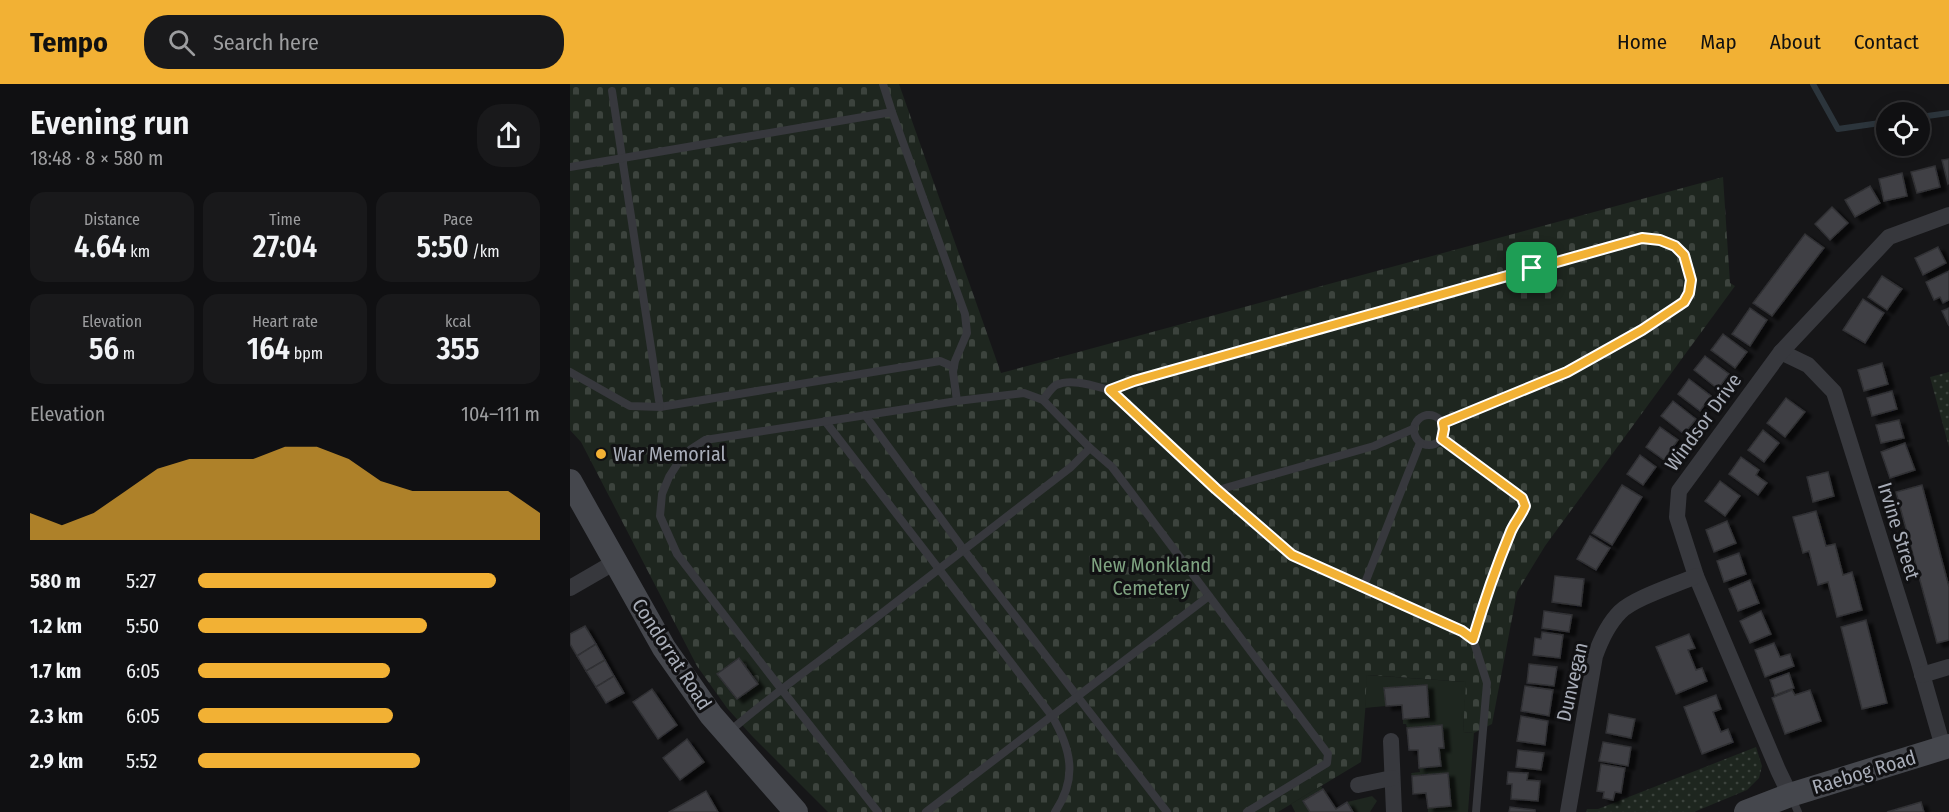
<!DOCTYPE html>
<meta charset="utf-8">
<style>
body{margin:0;font-family:"Fira Sans Condensed",sans-serif;background:#19191b;color:#f1f3f6;height:100vh;display:flex;flex-direction:column;font-size:22px;white-space:nowrap}
*{box-sizing:border-box;margin:0}
p{font-size:20px;color:#9c9d9f}
.icon{flex:none;width:33px;height:33px;fill:none;stroke:currentColor;stroke-width:2;stroke-linecap:round;stroke-linejoin:round}
.map{position:relative;flex:1;overflow:hidden}
.drawer{display:flex;flex-direction:column;background:#101012;width:570px}
.drawer>*{flex:none}
.controls{position:absolute;left:1306px;top:18px;display:grid;gap:12px}
.controls a{display:grid;place-items:center;width:54px;height:54px;border-radius:50%;background:#101012;box-shadow:0 3px 15px #0003,0 0 0 2px #303032;font-size:30px}
.pin{position:absolute;display:grid;place-items:center;width:51px;height:51px;color:#fff;margin:-26px;border-radius:12px;box-shadow:0 3px 9px #0006}
.round{display:grid;place-items:center;flex:none;width:63px;height:63px;border-radius:24px;background:#19191b}
.summary{display:flex;align-items:center;justify-content:space-between;height:102px;padding:0 30px}
h1{font-size:33px;font-weight:600;line-height:45px}
.figures{display:grid;grid-template-columns:repeat(3,1fr);gap:9px;height:102px;padding:6px 30px}
.figures div{display:grid;align-content:center;border-radius:15px;background:#19191b;text-align:center}
.figures b{font-size:30px;font-weight:600}
.figures small{font-size:16px;font-weight:400}
.figures p{font-size:16px}
.chart{height:168px;padding:12px 30px}
.chart p{display:flex;justify-content:space-between}
.chart svg{width:100%;height:108px;margin-top:6px;fill:#f2b134;opacity:.7}
ul{padding:0 30px;list-style:none;font-size:20px}
li{display:grid;grid-template-columns:96px 72px 1fr;align-items:center;height:45px}
li i{height:15px;border-radius:8px;background:#f2b134}
header{display:flex;align-items:center;gap:36px;box-sizing:border-box;height:84px;padding:0 30px;background:#f2b134;color:#111}
header strong{font-size:28px}
nav{display:flex;gap:33px;margin-inline-start:auto;font-size:21px}
.search{width:420px;height:54px;background:#19191b;display:flex;align-items:center;gap:15px;box-sizing:border-box;padding:0 21px;border-radius:24px;color:#9c9d9f;font-size:22px}
main{display:flex;flex:1;min-height:0}
.map>svg:first-child{display:block}
.grass{fill:url(#grass-dots)}
.cemetery{fill:url(#cemetery-stones)}
.garden{fill:#1e261f}
.lines{fill:none;stroke-linecap:round;stroke-linejoin:round}
.stream{stroke:#2c353c;stroke-width:6}
.building{fill:#404145;stroke:#303034;stroke-width:1.5;filter:url(#shadow)}
.lane{stroke:#37383d;stroke-width:8}
.street{stroke:#37383d;stroke-width:16}
.secondary{stroke:#45474d;stroke-width:24}
.route-casing{stroke:#fff;stroke-width:12}
.route{stroke:#f2b134;stroke-width:8}
.poi-dot{fill:#f2b134;stroke:#111113;stroke-width:2}
.labels{text-anchor:middle;stroke-width:6;stroke-linejoin:round;paint-order:stroke}
.street-label{font-size:20px;fill:#a8adb8;stroke:#111113}
.poi-label{font-size:20px;fill:#a8adb8;stroke:#111113;text-anchor:start}
.park-label{font-size:20px;fill:#7fa381;stroke:#111113}
</style>
<header>
<strong>Tempo</strong>
<div class="search"><svg class="icon" aria-label="search" viewBox="0 0 24 24"><circle cx="10" cy="10" r="6"/><path d="M15 15l6 6"/></svg>Search here</div>
<nav><a>Home</a><a>Map</a><a>About</a><a>Contact</a></nav>
</header>
<main>
<section class="drawer">
<div class="summary"><div><h1>Evening run</h1><p>18:48 · 8 × 580 m</p></div><a class="round"><svg class="icon" aria-label="share" viewBox="0 0 24 24"><path d="M12 15V3M7 8l5-5 5 5M5 13v7h14v-7"/></svg></a></div>
<div class="figures">
<div><p>Distance</p><b>4.64<small> km</small></b></div>
<div><p>Time</p><b>27:04</b></div>
<div><p>Pace</p><b>5:50<small> /km</small></b></div>
</div>
<div class="figures">
<div><p>Elevation</p><b>56<small> m</small></b></div>
<div><p>Heart rate</p><b>164<small> bpm</small></b></div>
<div><p>kcal</p><b>355</b></div>
</div>
<div class="chart"><p><span>Elevation</span>104–111 m</p>
<svg viewBox="0 0 160 44" preserveAspectRatio="none"><path d="M0 44V33L10 38L20 33L30 24L40 15L50 11L60 11L70 11L80 6L90 6L100 11L110 20L120 24L130 24L140 24L150 24L160 33V44z"/></svg>
</div>
<ul>
<li><b>580 m</b>5:27<i style="width:87%"></i></li>
<li><b>1.2 km</b>5:50<i style="width:67%"></i></li>
<li><b>1.7 km</b>6:05<i style="width:56%"></i></li>
<li><b>2.3 km</b>6:05<i style="width:57%"></i></li>
<li><b>2.9 km</b>5:52<i style="width:65%"></i></li>
</ul>
</section>
<div class="map">
<svg width="1379" height="728" viewBox="0 0 1379 728">
<defs>
<pattern id="grass-dots" width="8" height="8" patternUnits="userSpaceOnUse" patternTransform="scale(1.5)"><rect width="8" height="8" fill="#1e261f"/><path d="M2 2h.1M6 6h.1" fill="none" stroke="#3c433d" stroke-width="1.8" stroke-linecap="round"/></pattern>
<pattern id="cemetery-stones" width="16" height="16" patternUnits="userSpaceOnUse" patternTransform="scale(1.5)"><rect width="16" height="16" fill="#1e261f"/><path d="M2 7V4a2 2 0 0 1 4 0v3zM10 15v-3a2 2 0 0 1 4 0v3z" fill="#3c433d"/></pattern>
<filter id="shadow"><feDropShadow dx="6" dy="4" stdDeviation="1.5" flood-color="#0009"/></filter>
</defs>
<rect width="100%" height="100%" fill="#161618"/>
<g class="grass">
<path d="M1379,288V363L1360,293Z"/>
<path d="M1186,663L1192,682L1189,694L1177,706L1124,728H1016L1017,725H1028Z"/>
</g>
<path class="cemetery" d="M0,0H329L431,289L1153,93L1160,199L1165,202L975,462L947,508L922,640L904,649L893,648L895,598L798,591L791,678L708,728H258L182,652L157,624L127,582L11,358L0,346Z"/>
<g class="garden">
<path d="M797,591L896,598L893,648L904,649L898,728H855H858V724L881,722L878,690L842,692L841,689L850,688L849,684L870,682L869,664L874,663L872,641L837,644L836,640H833V635L859,633L856,601L815,604L816,622L795,624Z"/>
<path d="M751,702L753,705L733,717L740,728H725L721,720Z"/>
<path d="M802,712L807,717L800,728H783L777,718Z"/>
</g>
<g class="lines">
<g class="stream">
<path d="M1243,0L1268,45L1317,38"/>
<path d="M1350,33L1379,29"/>
</g>
</g>
<g class="building">
<path d="M1379,75V99L1378,100L1372,76Z"/>
<path d="M1365,82L1370,103L1347,109L1341,88Z"/>
<path d="M1332,89L1337,112L1314,117L1309,95Z"/>
<path d="M1300,102L1310,119L1285,133L1275,116Z"/>
<path d="M1262,123L1278,139L1260,156L1245,140Z"/>
<path d="M1235,150L1254,164L1202,232L1183,219Z"/>
<path d="M1368,163L1376,179L1353,191L1345,174Z"/>
<path d="M1379,187V216L1373,219L1370,213L1364,216L1356,198Z"/>
<path d="M1312,192L1332,205L1317,226L1298,213Z"/>
<path d="M1293,215L1314,229L1295,259L1273,246Z"/>
<path d="M1180,224L1197,236L1180,262L1162,250Z"/>
<path d="M1379,224V242L1372,227Z"/>
<path d="M1153,250L1177,268L1165,284L1141,266Z"/>
<path d="M1135,272L1159,290L1148,305L1124,286Z"/>
<path d="M1312,279L1318,300L1294,307L1288,286Z"/>
<path d="M1119,295L1141,312L1130,327L1108,310Z"/>
<path d="M1322,307L1327,325L1302,332L1297,314Z"/>
<path d="M1216,314L1235,328L1215,353L1197,339Z"/>
<path d="M1103,317L1126,335L1114,350L1091,332Z"/>
<path d="M1329,336L1334,354L1311,359L1306,341Z"/>
<path d="M1090,343L1108,356L1094,376L1076,363Z"/>
<path d="M1193,346L1209,359L1194,378L1178,366Z"/>
<path d="M1335,359L1345,386L1320,394L1311,368Z"/>
<path d="M1070,371L1086,383L1073,401L1057,390Z"/>
<path d="M1171,373L1189,386L1186,391L1197,399L1188,411L1159,390Z"/>
<path d="M1258,388L1264,412L1243,418L1237,393Z"/>
<path d="M1150,397L1170,412L1155,432L1135,417Z"/>
<path d="M1052,401L1072,413L1042,461L1022,449Z"/>
<path d="M1352,401L1379,503V556L1367,559L1326,408Z"/>
<path d="M1246,427L1256,462L1265,460L1273,491L1282,488L1292,526L1267,533L1258,498L1248,501L1239,467L1233,469L1223,433Z"/>
<path d="M1157,437L1166,459L1144,468L1136,446Z"/>
<path d="M1020,452L1040,464L1026,486L1007,475Z"/>
<path d="M1169,469L1176,490L1154,498L1147,477Z"/>
<path d="M985,492L1014,495L1011,522L982,518Z"/>
<path d="M1180,496L1189,519L1168,527L1159,505Z"/>
<path d="M974,527L1002,531L999,548L972,544Z"/>
<path d="M1191,527L1201,550L1180,559L1170,537Z"/>
<path d="M1296,536L1317,619L1292,625L1271,543Z"/>
<path d="M15,542L26,560L7,572L0,560V550Z"/>
<path d="M972,548L993,551L990,574L963,571L965,554L971,555Z"/>
<path d="M1119,550L1125,564L1118,566L1126,586L1132,584L1137,597L1106,610L1086,563Z"/>
<path d="M1204,559L1210,573L1220,570L1224,582L1195,593L1185,566Z"/>
<path d="M26,560L35,576L16,587L7,572Z"/>
<path d="M169,574L188,600L167,615L147,590Z"/>
<path d="M35,576L44,592L26,603L16,587Z"/>
<path d="M959,580L987,583L984,602L957,599Z"/>
<path d="M1219,589L1224,604L1205,611L1200,596Z"/>
<path d="M44,592L54,609L36,619L26,603Z"/>
<path d="M857,601L859,633L833,635L832,621L816,622L814,604Z"/>
<path d="M955,602L983,606L979,632L951,627Z"/>
<path d="M82,605L107,641L88,655L63,618Z"/>
<path d="M1222,606L1225,611L1240,606L1251,637L1215,650L1202,614Z"/>
<path d="M1146,611L1151,625L1143,628L1151,648L1158,645L1163,658L1132,670L1114,623Z"/>
<path d="M1039,630L1065,635L1061,654L1036,649Z"/>
<path d="M951,632L978,637L975,661L947,657Z"/>
<path d="M872,641L874,664H869L871,682L849,684L848,666H839L837,644Z"/>
<path d="M117,655L134,678L110,696L93,674Z"/>
<path d="M1033,658L1061,663L1058,682L1029,677Z"/>
<path d="M948,666L974,669L971,686L946,683Z"/>
<path d="M1031,680L1055,684L1051,709L1045,708L1043,716L1033,714L1034,708L1027,707Z"/>
<path d="M938,688L958,689L957,696L970,697L968,717L941,715L942,700H937Z"/>
<path d="M878,689L881,722L858,724L856,709L843,710L842,692Z"/>
<path d="M753,705L766,725L777,718L783,728H740L733,717Z"/>
<path d="M136,707L148,728H99Z"/>
<path d="M1351,718L1354,728H1317Z"/>
<path d="M940,723L965,726V728H939Z"/>
</g>
<g class="lines">
<g class="lane">
<path d="M313,0L322,28"/>
<path d="M42,7L90,323L370,277L384,283"/>
<path d="M0,83L322,28L395,230L397,249L385,277L383,288L387,317"/>
<path d="M0,288L60,322L90,323"/>
<path d="M540,306L564,297L1072,154L1090,156L1105,162L1114,171L1121,196L1119,209L1114,218L1072,246L997,288L873,339"/>
<path d="M473,316C477,311 481,304 486,301C502,294 524,302 540,306L646,405L722,471L892,547L903,555L917,599L906,728"/>
<circle cx="859" cy="346" r="15"/>
<path d="M295,331L394,466L597,728"/>
<path d="M255,337L482,632C501,665 508,694 485,728"/>
<path d="M872,355L952,414L955,422C951,432 945,438 941,447C926,483 914,518 903,555"/>
<path d="M520,364L542,383L758,670L757,679L677,728"/>
<path d="M648,406L804,362L843,345"/>
<path d="M793,504L850,359"/>
<path d="M159,648C199,613 243,582 285,550C357,495 429,439 501,383L520,364L473,316L454,309L387,317L135,356L121,365L108,379L99,393L92,410L90,432L107,470L212,606L308,728"/>
<path d="M1221,712L1228,728"/>
<path d="M356,728L639,512"/>
</g>
<g class="street">
<path d="M1211,268L1238,281L1264,308L1348,576L1373,663"/>
<path d="M0,504L45,478"/>
<path d="M1352,591L1379,583"/>
<path d="M821,657L824,728"/>
<path d="M788,701L822,694"/>
<path d="M1220,711L1208,686L1126,492L1107,433L1109,407L1211,268L1319,153L1379,131"/>
<path d="M998,728L1025,572C1030,558 1039,539 1050,528C1064,514 1106,501 1126,492"/>
</g>
<g class="secondary">
<path d="M0,397L94,564L141,631L226,728"/>
<path d="M1176,728L1220,711L1379,662"/>
</g>
</g>
<g class="lines">
<g class="route-casing">
<path id="route" d="M1072,154L1090,156L1105,162L1114,171L1121,196L1119,209L1114,218L1072,246L997,288L873,339L874,345L872,355L952,414L955,422C951,432 945,438 941,447C926,483 914,518 903,555L892,547L722,471L646,405L540,306L564,297Z"/>
</g>
<use href="#route" class="route"/>
</g>
<circle class="poi-dot" cx="31" cy="370" r="6"/>
<g class="labels">
<g class="street-label">
<text transform="translate(1133 338) rotate(-54)" y="7">Windsor Drive</text>
<text transform="translate(1329 447) rotate(73)" y="7">Irvine Street</text>
<text transform="translate(102 570) rotate(57)" y="7">Condorrat Road</text>
<text transform="translate(1002 598) rotate(-77)" y="7">Dunvegan</text>
<text transform="translate(1294 688) rotate(-17)" y="7">Raebog Road</text>
</g>
<g class="poi-label">
<text x="43" y="377">War Memorial</text>
</g>
<g class="park-label">
<text x="581" y="488">New Monkland<tspan x="581" dy="23">Cemetery</tspan></text>
</g>
</g>
</svg>
<div class="controls">
<a><svg class="icon" aria-label="locate" viewBox="0 0 24 24"><circle cx="12" cy="12" r="6"/><path d="M12 2v4M12 18v4M2 12h4M18 12h4"/></svg></a>
</div>
<div class="pin" style="left:962px;top:184px;background:#1e9e55"><svg class="icon" aria-label="arrive" viewBox="0 0 24 24"><path d="M6 21V4h12l-3 4 3 4H6"/></svg></div>
</div>
</main>
